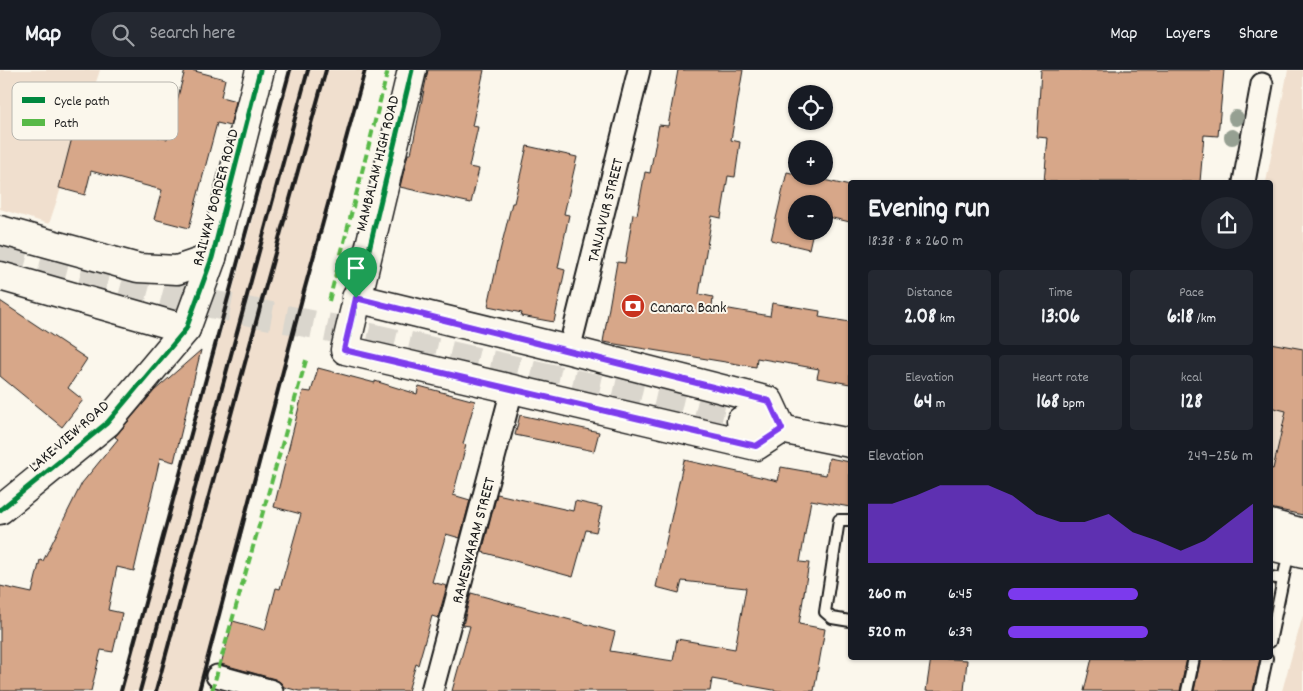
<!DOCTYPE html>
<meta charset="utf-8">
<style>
body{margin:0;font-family:Dekko,sans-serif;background:#242831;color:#f1f3f6;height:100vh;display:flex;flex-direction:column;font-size:19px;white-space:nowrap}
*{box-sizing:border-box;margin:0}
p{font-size:16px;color:#9ea1a6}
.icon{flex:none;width:28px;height:28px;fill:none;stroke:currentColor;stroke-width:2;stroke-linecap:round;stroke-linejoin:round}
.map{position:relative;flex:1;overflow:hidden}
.panel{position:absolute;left:848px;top:110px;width:425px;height:480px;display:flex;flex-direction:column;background:#171b24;border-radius:5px;box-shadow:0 1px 4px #0004}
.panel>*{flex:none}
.controls{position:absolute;left:788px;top:15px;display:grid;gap:10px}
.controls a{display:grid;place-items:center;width:45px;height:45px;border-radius:50%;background:#171b24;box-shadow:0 1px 4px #0004;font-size:25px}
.pin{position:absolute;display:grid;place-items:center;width:42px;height:42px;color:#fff;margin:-51px -21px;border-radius:50% 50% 50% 0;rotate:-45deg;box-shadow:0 0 5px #0007}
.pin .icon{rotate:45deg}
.round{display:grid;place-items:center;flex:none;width:52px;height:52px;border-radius:26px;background:#242831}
.headline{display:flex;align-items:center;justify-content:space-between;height:85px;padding:0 20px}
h1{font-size:28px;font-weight:700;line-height:38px}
.metrics{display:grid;grid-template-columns:repeat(3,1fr);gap:8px;height:85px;padding:5px 20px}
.metrics div{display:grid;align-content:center;border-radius:5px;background:#242831;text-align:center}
.metrics b{font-size:21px;font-weight:700}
.metrics small{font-size:14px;font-weight:400}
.metrics p{font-size:14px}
.chart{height:140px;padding:10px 20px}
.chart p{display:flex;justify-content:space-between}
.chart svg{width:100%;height:90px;margin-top:5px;fill:#7c3aed;opacity:.7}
ul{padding:0 20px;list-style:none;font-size:16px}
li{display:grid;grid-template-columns:80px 60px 1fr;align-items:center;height:38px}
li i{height:12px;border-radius:6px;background:#7c3aed}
header{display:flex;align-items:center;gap:30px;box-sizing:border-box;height:70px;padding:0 25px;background:#171b24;border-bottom:1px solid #363941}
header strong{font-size:24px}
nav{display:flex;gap:28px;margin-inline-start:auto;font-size:18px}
.search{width:350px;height:45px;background:#242831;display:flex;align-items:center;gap:12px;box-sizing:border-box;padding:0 18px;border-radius:28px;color:#9ea1a6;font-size:19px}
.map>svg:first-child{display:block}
.built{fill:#f0dfce}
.building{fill:#d7a789;stroke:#1c1c1c}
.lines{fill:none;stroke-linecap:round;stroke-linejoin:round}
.secondary-tunnel{stroke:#dad6cd;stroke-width:28;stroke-dasharray:28 14;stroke-linecap:butt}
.lane-casing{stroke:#1c1c1c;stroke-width:14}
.street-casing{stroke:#1c1c1c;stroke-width:25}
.secondary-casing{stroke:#1c1c1c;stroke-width:31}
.lane{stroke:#fbf7ec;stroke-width:10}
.street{stroke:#fbf7ec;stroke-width:21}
.secondary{stroke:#fbf7ec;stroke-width:28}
.rail{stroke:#1c1c1c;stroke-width:4}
.quiet{stroke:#58b947;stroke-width:4;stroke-dasharray:8 4;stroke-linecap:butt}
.cycleway-casing{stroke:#fbf7ec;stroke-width:8}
.cycleway{stroke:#00873e;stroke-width:5}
.tree{fill:#96a092}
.route-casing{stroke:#fff;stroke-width:10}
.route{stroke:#7c3aed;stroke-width:6}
.labels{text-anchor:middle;stroke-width:4;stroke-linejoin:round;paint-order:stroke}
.street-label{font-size:16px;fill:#1c1c1c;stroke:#fbf7ec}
.poi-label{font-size:16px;fill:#1c1c1c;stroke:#fbf7ec;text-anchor:start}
.key{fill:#fbf7ec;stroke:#b8b5ae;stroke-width:1}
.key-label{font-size:14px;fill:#1c1c1c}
</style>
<header>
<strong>Map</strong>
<div class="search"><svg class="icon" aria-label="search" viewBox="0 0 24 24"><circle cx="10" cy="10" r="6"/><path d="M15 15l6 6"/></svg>Search here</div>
<nav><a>Map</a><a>Layers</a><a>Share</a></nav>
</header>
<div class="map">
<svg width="1303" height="621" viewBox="0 0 1303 621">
<rect width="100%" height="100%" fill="#fbf7ec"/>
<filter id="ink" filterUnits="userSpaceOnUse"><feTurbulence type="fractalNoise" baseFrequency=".02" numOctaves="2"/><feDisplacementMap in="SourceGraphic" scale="10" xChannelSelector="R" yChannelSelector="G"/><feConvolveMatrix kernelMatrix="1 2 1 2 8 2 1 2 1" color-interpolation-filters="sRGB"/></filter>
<g filter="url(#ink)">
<g class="built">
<path d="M0,0H100L49,154L0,139Z"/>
<path d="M291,0H367L303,221L200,621H122L250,157Z"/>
<path d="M1288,0H1303V444L1270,437V112H1266Z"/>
<path d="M1303,545V621H1282Z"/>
</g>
<g class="building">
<path d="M185,0H191L225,9L221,27L236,31L230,56L217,53L189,158L154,149L162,120L91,101L85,125L59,118L81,33L107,39L103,53L167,69Z"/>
<path d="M428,0H484L472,56L478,57L469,97L479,99L471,133L400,117L408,84H411Z"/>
<path d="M678,0H743L731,70L740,72L735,107L728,106L721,148L712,146L699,224L713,227L712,236L770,246L772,233L820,241L819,247L850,252V314L817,308L819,299L757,288L756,297L603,272L617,192L625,193L633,144L637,145L645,102L650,103L659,55L668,56Z"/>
<path d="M1041,0H1224L1218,66L1204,65L1200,112H1044L1048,68L1037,67Z"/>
<path d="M527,76L577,87L564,144L569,145L558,198L565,200L554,252L521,246L522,243L488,236L499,185L512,133H514Z"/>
<path d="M787,102L796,104V106H806L850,116V152L824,146V134H796V161H813L809,179L771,170Z"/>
<path d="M0,231L87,289L68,318L83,330L62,357L0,306Z"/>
<path d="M1270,273L1303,279V445L1270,438V398L1273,399L1286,341L1270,337Z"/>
<path d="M201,280L174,392L160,388L134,501L117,497L108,540L122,543L113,582L101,580L91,621H0V516L32,523L40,490L43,491L82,413L118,369L115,367L154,321Z"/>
<path d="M318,298L375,313V311L417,324L419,316L475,331L463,374L466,375L453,425L470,430L460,468L446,464L432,512L447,516L438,548L432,546L418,595L416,594L408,621H299L284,617L280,612L275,609L221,594L233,551L265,560L276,518L280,519L301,444L274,437L303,321L311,322Z"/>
<path d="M520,345L599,362L594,381L515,365Z"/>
<path d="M829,388L850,392V437L811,430L800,492L809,493L799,554L825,559L814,621H779L712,609L710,621H452L470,556L463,555L471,523L615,562L610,581L673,591L677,569L735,579L746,518L682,511L679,523L656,517L684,390L778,411L781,397L826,405Z"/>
<path d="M497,424L573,441L575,431L602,437L596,462L586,460L573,507L482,482Z"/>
<path d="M931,588L967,590L964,621H926Z"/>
<path d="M1092,588H1187L1180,621H1084Z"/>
<path d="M1201,588H1260L1253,621H1194Z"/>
</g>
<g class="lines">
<path class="secondary-tunnel" d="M0,180L181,228L331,258L741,351"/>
<g class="lane-casing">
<g id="lane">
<path d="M850,450H839L825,542L832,548L850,551"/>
<path d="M1270,507L1283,509"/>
<path d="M1270,572L1289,481"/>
<path d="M1187,621L1194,588"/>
<path d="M1260,621L1267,588"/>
</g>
</g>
<g class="street-casing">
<g id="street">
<path d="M1244,112L1262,14"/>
<path d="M569,280L639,0"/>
<path d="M217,606L272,621"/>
<path d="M432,621L512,320"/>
</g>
</g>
<g class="secondary-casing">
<g id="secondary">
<path d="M412,0L345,280L756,376L782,359"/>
<path d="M0,160L138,198L177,200L212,188"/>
<path d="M0,206L186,259"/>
<path d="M356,228L569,280L769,331L782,359"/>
<path d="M741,351L850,373"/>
<path d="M0,440L107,353L186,259L212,188L260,0"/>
<path d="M1270,454L1303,463"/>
<path d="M1270,476L1303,484"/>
</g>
</g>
<use href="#lane" class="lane"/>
<use href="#street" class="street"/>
<use href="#secondary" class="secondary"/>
<g class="rail">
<path d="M121,621L290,0"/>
<path d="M140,621L308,0"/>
<path d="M156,621L265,219L326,0"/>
<path d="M199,621L304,221L365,0"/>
</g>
<g class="quiet">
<path d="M329,231L388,0"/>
<path d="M212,621L307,287"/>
</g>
<g class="cycleway-casing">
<g id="cycleway">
<path d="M356,228L569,280L769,331L782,359L756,376L345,280L412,0"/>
<path d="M0,440L107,353L186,259L212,188L260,0"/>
</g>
</g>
<use href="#cycleway" class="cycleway"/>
</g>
<g class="tree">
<circle cx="1236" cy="48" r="8"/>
<circle cx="1232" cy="67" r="8"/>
</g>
</g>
<g class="lines" filter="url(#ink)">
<g class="route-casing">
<path id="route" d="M356,228L769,331L782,359L756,376L344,280Z"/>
</g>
<use href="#route" class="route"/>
</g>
<defs>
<g id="bank-disc" transform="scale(1.25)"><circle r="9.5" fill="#c8321e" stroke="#fbf7ec"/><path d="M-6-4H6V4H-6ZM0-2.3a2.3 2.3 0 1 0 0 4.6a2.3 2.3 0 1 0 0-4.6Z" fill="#fff"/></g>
</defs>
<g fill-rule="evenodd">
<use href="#bank-disc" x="633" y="236"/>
</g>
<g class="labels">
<g class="street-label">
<text transform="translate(376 93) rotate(-76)" y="6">MAMBALAM HIGH ROAD</text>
<text transform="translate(214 127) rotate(-75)" y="6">RAILWAY BORDER ROAD</text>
<text transform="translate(604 140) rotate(-76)" y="6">TANJAVUR STREET</text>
<text transform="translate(68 365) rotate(-41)" y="6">LAKE VIEW ROAD</text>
<text transform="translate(472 470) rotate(-75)" y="6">RAMESWARAM STREET</text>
</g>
<g class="poi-label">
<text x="650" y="242">Canara Bank</text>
</g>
</g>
<rect x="12" y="12" width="166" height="58" rx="8" class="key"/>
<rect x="22" y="27" width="23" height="6" fill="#00873e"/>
<rect x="22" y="49" width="23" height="7" fill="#58b947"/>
<g class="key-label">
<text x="54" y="35">Cycle path</text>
<text x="54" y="57">Path</text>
</g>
</svg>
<div class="controls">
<a><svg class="icon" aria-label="locate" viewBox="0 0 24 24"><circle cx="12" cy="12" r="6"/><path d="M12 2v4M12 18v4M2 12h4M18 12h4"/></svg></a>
<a>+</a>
<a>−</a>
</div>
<div class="pin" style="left:356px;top:228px;background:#1e9e55"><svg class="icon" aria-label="arrive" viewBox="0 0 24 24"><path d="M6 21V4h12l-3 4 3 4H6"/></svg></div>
<section class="panel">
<div class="headline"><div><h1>Evening run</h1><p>18:38 · 8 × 260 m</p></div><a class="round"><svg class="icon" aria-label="share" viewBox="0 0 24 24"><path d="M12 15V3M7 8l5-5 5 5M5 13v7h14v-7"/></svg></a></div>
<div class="metrics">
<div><p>Distance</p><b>2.08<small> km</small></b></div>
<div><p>Time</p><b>13:06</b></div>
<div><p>Pace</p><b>6:18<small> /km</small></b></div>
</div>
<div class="metrics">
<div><p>Elevation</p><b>64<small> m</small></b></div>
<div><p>Heart rate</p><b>168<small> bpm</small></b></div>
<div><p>kcal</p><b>128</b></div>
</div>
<div class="chart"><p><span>Elevation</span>249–256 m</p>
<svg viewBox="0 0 160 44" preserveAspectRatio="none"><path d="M0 44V15L10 15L20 11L30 6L40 6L50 6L60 11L70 20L80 24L90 24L100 20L110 29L120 33L130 38L140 33L150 24L160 15V44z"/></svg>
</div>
<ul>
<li><b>260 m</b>6:45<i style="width:53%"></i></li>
<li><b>520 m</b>6:39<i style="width:57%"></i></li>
</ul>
</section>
</div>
